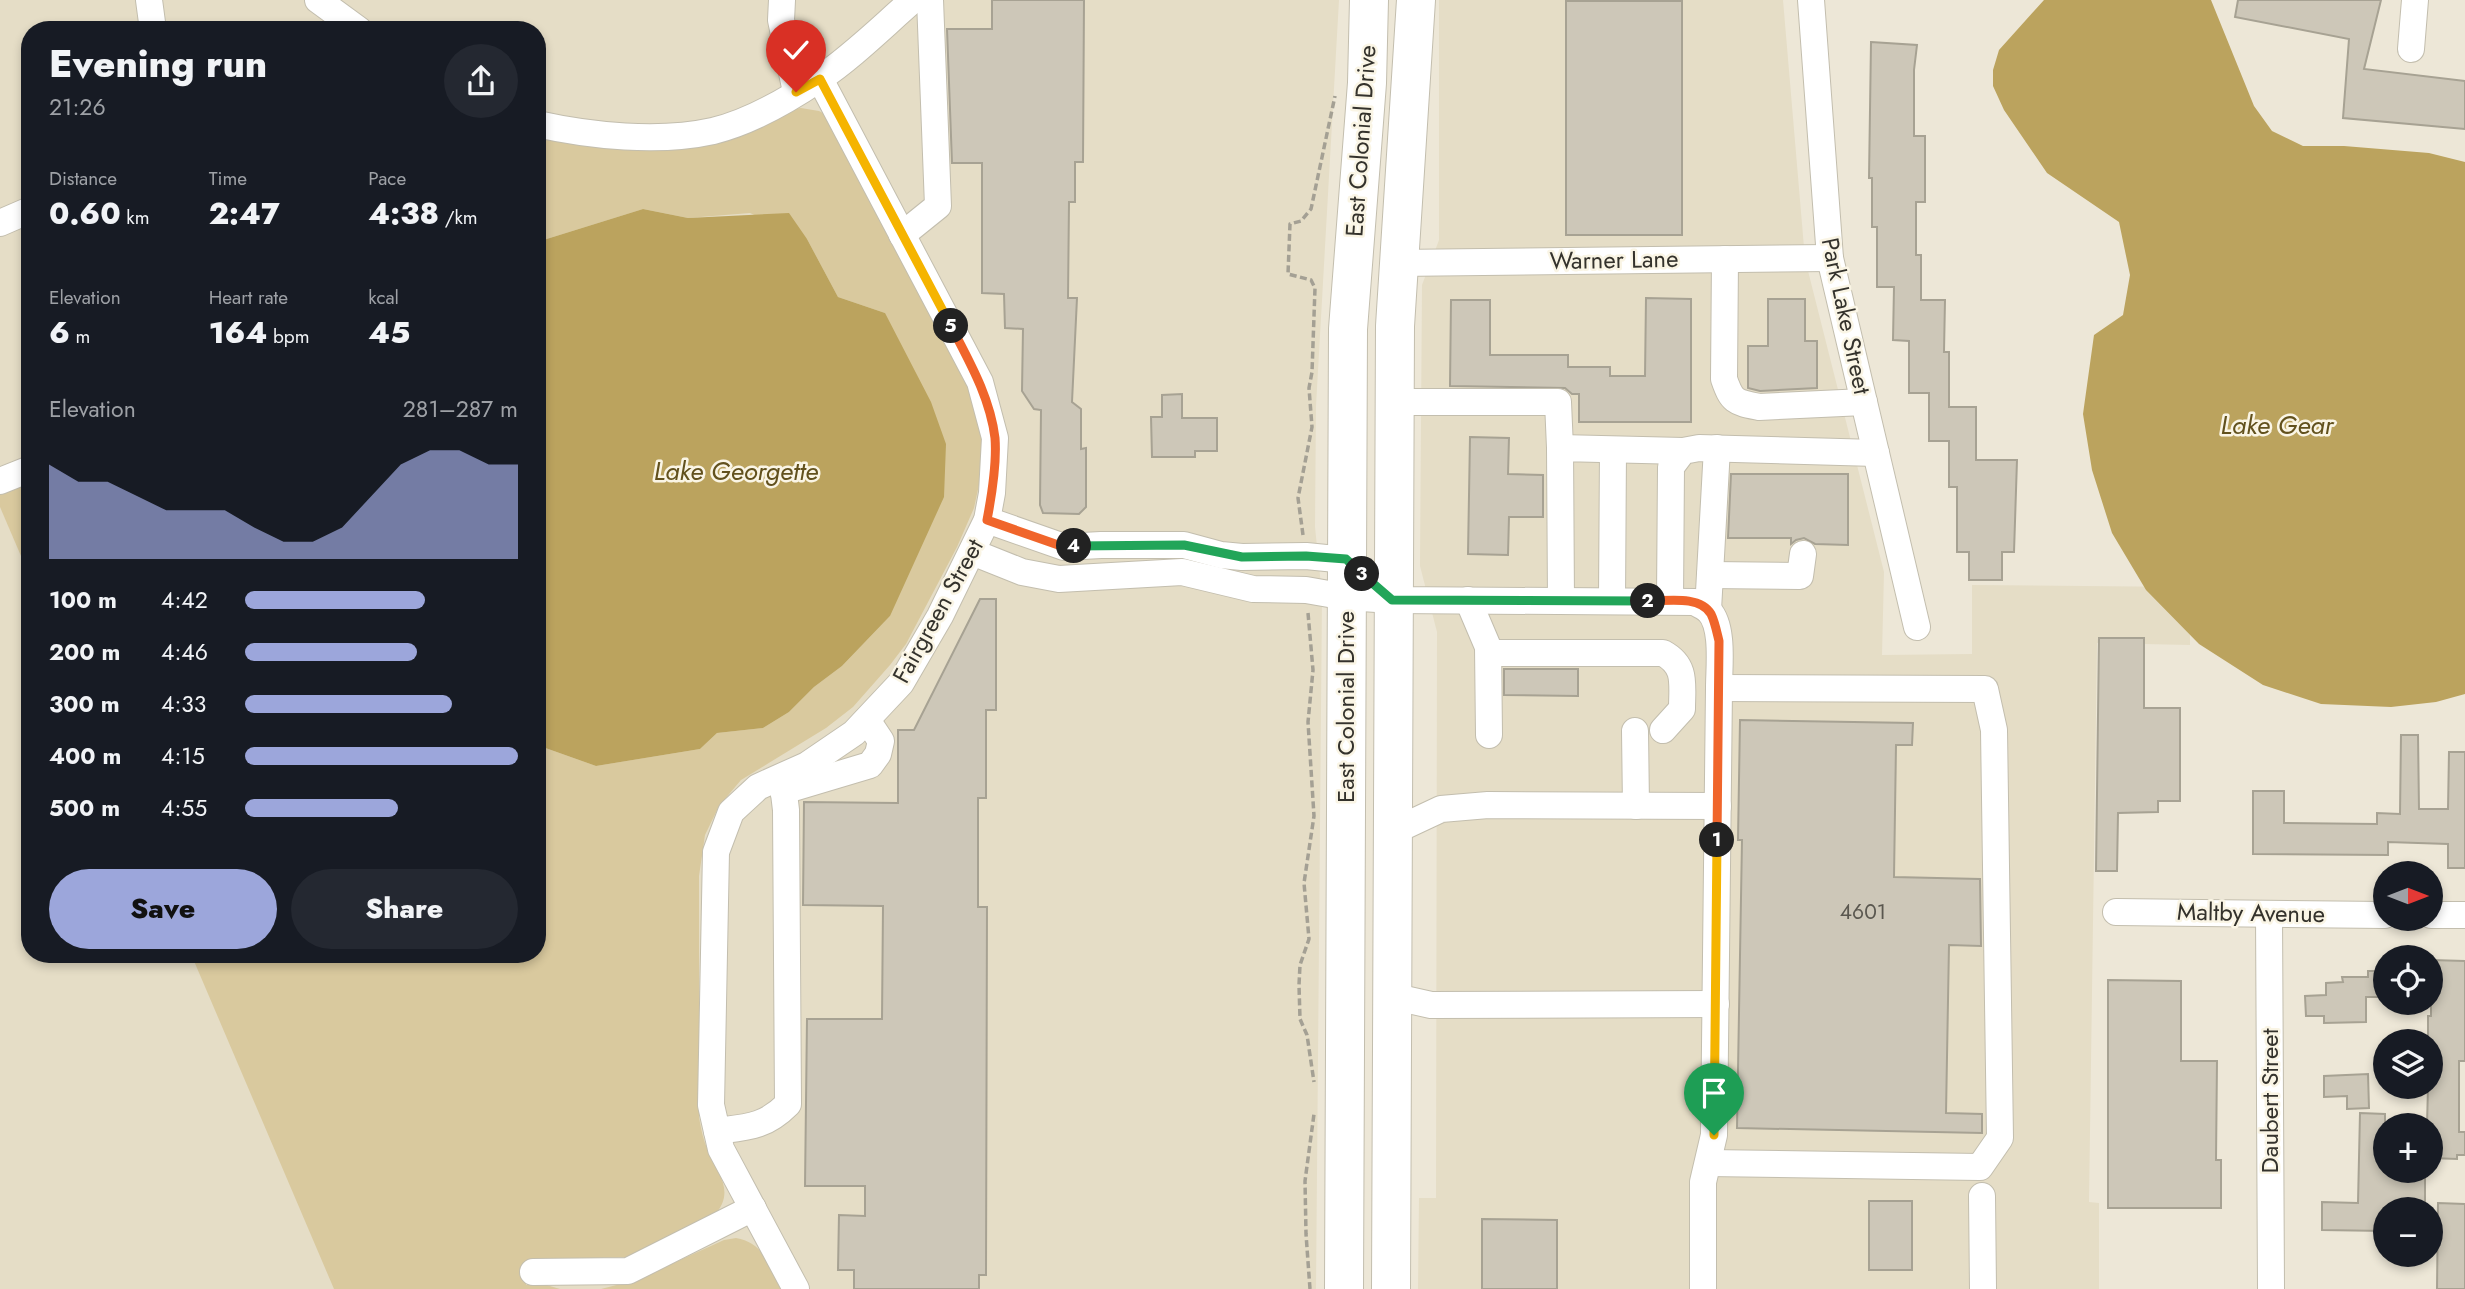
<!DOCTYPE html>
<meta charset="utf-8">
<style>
body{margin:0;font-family:Jost,sans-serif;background:#242831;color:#f1f3f6;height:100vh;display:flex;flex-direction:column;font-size:26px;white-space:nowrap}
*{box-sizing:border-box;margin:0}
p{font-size:23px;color:#9ea1a6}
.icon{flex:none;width:38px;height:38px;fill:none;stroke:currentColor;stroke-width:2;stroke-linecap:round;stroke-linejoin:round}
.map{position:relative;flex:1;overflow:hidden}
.panel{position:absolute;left:21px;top:21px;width:525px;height:942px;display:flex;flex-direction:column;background:#171b24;border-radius:28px;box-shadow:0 4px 10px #0003}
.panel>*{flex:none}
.needle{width:46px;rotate:90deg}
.buttons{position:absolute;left:2373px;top:861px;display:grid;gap:14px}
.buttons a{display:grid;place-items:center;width:70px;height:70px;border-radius:50%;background:#171b24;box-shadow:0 4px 10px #0003;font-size:35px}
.pin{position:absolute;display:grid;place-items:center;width:60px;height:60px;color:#fff;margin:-72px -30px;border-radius:50% 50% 50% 0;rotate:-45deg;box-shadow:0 0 7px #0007}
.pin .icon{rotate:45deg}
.km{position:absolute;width:35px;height:35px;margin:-18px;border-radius:50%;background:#222;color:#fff;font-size:19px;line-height:35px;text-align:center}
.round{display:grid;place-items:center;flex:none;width:74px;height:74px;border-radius:37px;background:#242831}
.headline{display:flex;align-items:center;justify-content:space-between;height:119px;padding:0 28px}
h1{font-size:38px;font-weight:800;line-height:52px}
.figures{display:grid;grid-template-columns:repeat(3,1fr);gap:10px;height:119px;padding:7px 28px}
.figures div{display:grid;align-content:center}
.figures b{font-size:30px;font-weight:800}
.figures small{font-size:19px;font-weight:400}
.figures p{font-size:19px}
.chart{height:196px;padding:14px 28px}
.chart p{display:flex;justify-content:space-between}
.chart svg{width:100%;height:126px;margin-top:7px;fill:#9ca6db;opacity:.7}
.button{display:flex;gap:14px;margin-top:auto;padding:14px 28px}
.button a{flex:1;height:80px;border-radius:42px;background:#9ca6db;color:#111;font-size:28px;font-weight:800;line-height:80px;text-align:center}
.button a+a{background:#242831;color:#f1f3f6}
ul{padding:0 28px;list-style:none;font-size:23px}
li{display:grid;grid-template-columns:112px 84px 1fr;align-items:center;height:52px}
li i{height:18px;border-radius:9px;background:#9ca6db}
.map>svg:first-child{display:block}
.built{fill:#e5ddc6;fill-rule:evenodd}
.green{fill:#d9c99e}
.water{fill:#bba35e}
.building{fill:#cdc7b8;stroke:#a7a293;stroke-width:2}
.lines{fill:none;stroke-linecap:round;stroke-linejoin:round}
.minor-casing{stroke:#c3beae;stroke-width:28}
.highway-casing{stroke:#c3beae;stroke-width:40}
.path{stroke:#a4a094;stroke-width:3.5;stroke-dasharray:7 3.5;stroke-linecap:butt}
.minor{stroke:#fff;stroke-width:26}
.highway{stroke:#fff;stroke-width:38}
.split-1-casing{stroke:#fff;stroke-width:14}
.split-2-casing{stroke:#fff;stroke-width:14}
.split-3-casing{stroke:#fff;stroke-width:14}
.split-4-casing{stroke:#fff;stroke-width:14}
.split-5-casing{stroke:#fff;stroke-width:14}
.split-6-casing{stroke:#fff;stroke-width:14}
.split-1{stroke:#f5b400;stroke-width:9}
.split-2{stroke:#f0652b;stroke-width:9}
.split-3{stroke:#22a559;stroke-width:9}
.split-4{stroke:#22a559;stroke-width:9}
.split-5{stroke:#f0652b;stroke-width:9}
.split-6{stroke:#f5b400;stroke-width:9}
.labels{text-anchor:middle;stroke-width:5;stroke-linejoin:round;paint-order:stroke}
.number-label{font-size:21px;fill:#5a574f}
.street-label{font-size:24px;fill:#34322c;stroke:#faf5e5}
.water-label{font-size:26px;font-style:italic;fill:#62511d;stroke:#faf5e5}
</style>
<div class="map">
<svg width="2465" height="1289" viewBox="0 0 2465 1289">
<rect width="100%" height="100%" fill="#ede7d7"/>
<g class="built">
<path d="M0,0H1339L1316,406L1315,527L1322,595L1316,1289H0ZM30,30H537V954H30Z"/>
<path d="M1439,0H1783L1805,259L1884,572L1882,655L1972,654V585L2190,587V645L2097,643L2089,1202L2099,1203V1289H1418L1419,1198H1436L1437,632L1420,566L1422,285L1439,240Z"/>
</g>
<g class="green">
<path d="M801,108L819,111L830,117L967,376L982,435L980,480L974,508L957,547L906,644L890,665L853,707L826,728L741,780L719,806L705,835L699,876V1117C701,1128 703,1140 708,1150C719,1176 736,1192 713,1217L626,1257L526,1260V1285L543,1284L560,1289H334L191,954H537V745L596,766L700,749L717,733L763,728L789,712L814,687L842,666L890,616L885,313L838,297L807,239L750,213L688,218L643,209L537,242V136L568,142Z"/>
<path d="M30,478V577L0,507V490Z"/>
<path d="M736,1238C763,1242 772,1268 784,1289H601L636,1280L724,1240Z"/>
</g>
<g class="water">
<path d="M2044,0H2211L2254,106L2272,131L2303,146H2344L2429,153L2465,162V694L2436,702L2391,707L2321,704L2263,685L2199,644L2146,590L2112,533L2092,470L2083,414L2094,335L2123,315L2130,275L2119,222L2047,173L2004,110L1993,86V70L1999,50Z"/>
<path d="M643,209L688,218L789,213L807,239L838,297L885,313L931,402L946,444L944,497L890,616L842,666L814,687L789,712L763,728L717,733L700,749L596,766L537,745V242Z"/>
</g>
<g class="building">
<path d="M992,0H1084L1083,162H1075V202H1069L1068,298H1077L1072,402L1081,409V449L1086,448V507L1079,514L1043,513L1040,505L1041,410L1034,409L1022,391L1023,329L1005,328L1004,294L982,293V163H952L947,29H992Z"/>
<path d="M2238,0H2381L2364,69L2465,81V129L2343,118L2349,39L2235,17Z"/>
<rect x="1566" y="1" width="116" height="234"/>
<path d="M1871,42L1917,45L1914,70V136H1925V202H1916V255H1921V300H1945L1944,352H1949V407H1976V460H2017L2014,552H2002V580H1969V552H1957V487H1949V441H1929V393H1909V341L1893,340L1894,287H1877V227H1872V178H1869Z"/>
<path d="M1646,298L1691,299V422H1579V394H1572L1565,388L1450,386L1451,300H1490V355H1568V367H1610V376H1645Z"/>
<path d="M1768,299H1805V341H1817V388L1760,391L1748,388V346H1768Z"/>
<path d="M1182,394V418H1217V451H1195V457H1152L1151,417H1162V395Z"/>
<path d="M1470,437L1509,438L1508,474L1543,475V517H1509L1508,555L1468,554Z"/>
<path d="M1731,474H1848V545L1815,544L1804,538L1796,540L1791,544V538H1728Z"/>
<path d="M980,599H996V710H986V798H978V907H987L986,1275H979V1289H854V1270H838L839,1215L865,1216V1186H805L807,1019H882L883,906L803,905L804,802L898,803V730H914Z"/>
<path d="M2099,638H2144V708H2180V801H2158V812L2118,813L2117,871H2096Z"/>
<path d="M1504,669H1578V696L1504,695Z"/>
<path d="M1740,720L1913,723L1912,745H1896L1894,877L1980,879L1981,946L1949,945L1946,1113L1982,1114V1133L1737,1128L1742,840H1738Z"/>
<path d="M2401,735H2418L2419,809H2448L2449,752H2465V868H2448V844L2388,842V855L2253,854V791H2284V823L2377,824V813L2400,814Z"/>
<path d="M2431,960L2465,961V1061H2459V1132H2465V1155H2457V1159L2431,1158V1125H2427L2428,1087H2431V1041H2428V1016H2431Z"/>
<path d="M2368,971H2385V997H2366V1022L2324,1023V1016H2306L2305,996L2326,995V983L2343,982L2342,977H2368Z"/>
<path d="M2108,980L2181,981V1061H2217L2216,1160H2221V1208H2108Z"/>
<path d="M2368,1074L2369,1108L2347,1109V1096L2324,1097V1076Z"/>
<path d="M2360,1113L2385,1114V1171H2425V1203H2402V1209H2385V1231L2322,1230V1202L2358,1203Z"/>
<rect x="1869" y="1201" width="43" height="69"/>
<path d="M2438,1203L2465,1204V1289H2437Z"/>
<path d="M1482,1219L1557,1220V1289H1482Z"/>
</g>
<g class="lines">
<g class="minor-casing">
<g id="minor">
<path d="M149,0L153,30"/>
<path d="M318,0L359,30"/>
<path d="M782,0L781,20L796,92"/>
<path d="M1811,0L1830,258L1917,627"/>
<path d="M2411,49L2415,0"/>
<path d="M537,124C591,136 659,143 713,131C750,122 788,100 819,79C852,57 883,26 913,0"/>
<path d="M0,223L30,210"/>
<path d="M902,235L938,206L930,0"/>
<path d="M1725,259L1724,379C1732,402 1735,402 1759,407L1864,402"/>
<path d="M1397,263L1830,258"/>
<path d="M1394,402H1558L1560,448"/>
<path d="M0,481L30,469"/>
<path d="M987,520L1064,547L1101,545H1184L1221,555L1242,557L1306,556L1346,560L1392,600"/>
<path d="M972,552L1022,572L1059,579L1182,572L1253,589L1306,590L1346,597L1392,600L1695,602C1699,605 1705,607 1709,611C1724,627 1719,667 1719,688L1714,1135L1703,1182V1289"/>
<path d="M1710,575L1800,576L1803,554"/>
<path d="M1468,600L1488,647L1489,735"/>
<path d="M1561,601L1560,448L1683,451"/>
<path d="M1612,601L1613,450"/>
<path d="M1670,601L1671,467L1683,451L1699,448L1876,453"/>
<path d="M1708,610L1717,448"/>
<path d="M1489,653H1663C1687,666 1682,684 1682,709L1663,730"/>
<path d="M1635,731L1636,806"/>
<path d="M783,791L870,765L878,754L881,741L867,720"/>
<path d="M1392,832L1441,809L1488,805L1718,806"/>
<path d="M2116,912L2385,915"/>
<path d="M2269,914L2271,1289"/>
<path d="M2431,915H2465"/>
<path d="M1391,996L1431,1005L1716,1004"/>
<path d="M717,1131C748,1127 765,1127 788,1104L786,810L782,777"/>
<path d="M1708,1163L1980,1167L2000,1138L1994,730L1985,689L1719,688"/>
<path d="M1982,1196L1983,1289"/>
<path d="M533,1272L628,1271L753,1208"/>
<path d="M796,1289L721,1149L711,1105L716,852L731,812L758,787L807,765L854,733L901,683L940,616L987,520L992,493L995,438L980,382L820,79"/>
</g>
</g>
<g class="highway-casing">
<g id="highway">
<path d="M1344,1289L1348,329L1367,83L1369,0"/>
<path d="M1391,1289L1395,326L1416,0"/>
</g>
</g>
<g class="path">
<path d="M1303,535L1298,498L1312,427L1309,388L1312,372L1315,288L1311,280L1288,274L1290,224L1301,221L1311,209L1335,96"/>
<path d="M1308,613L1313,670L1308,722L1314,816L1304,883L1309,939L1300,965L1299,985L1300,1019L1307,1035L1314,1082"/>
<path d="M1310,1289L1306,1234L1305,1181L1314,1114"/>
</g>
<use href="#minor" class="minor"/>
<use href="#highway" class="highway"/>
</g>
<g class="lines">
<g class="split-1-casing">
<path id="split-1" d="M1714,1135L1717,840"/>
</g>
<g class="split-2-casing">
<path id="split-2" d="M1648,601C1667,601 1700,595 1711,614C1715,622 1717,633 1719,641L1717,840"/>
</g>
<g class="split-3-casing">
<path id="split-3" d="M1362,574L1392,600L1648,601"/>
</g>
<g class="split-4-casing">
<path id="split-4" d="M1074,546L1184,545L1242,557L1306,556L1346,559L1362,574"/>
</g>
<g class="split-5-casing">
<path id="split-5" d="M951,326C969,361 990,397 995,438C997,464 992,494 987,520L1064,547L1074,546"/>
</g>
<g class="split-6-casing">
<path id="split-6" d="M796,92L820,79L951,326"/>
</g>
<use href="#split-1" class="split-1"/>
<use href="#split-2" class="split-2"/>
<use href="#split-3" class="split-3"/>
<use href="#split-4" class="split-4"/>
<use href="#split-5" class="split-5"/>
<use href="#split-6" class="split-6"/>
</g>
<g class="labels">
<g class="number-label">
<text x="1863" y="919">4601</text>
</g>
<g class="street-label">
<text transform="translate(1361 141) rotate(-86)" y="8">East Colonial Drive</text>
<text transform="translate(1614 260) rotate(-1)" y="8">Warner Lane</text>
<text transform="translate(1846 316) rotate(78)" y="8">Park Lake Street</text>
<text transform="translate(938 611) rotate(-61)" y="8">Fairgreen Street</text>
<text transform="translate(1346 707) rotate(-90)" y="8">East Colonial Drive</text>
<text transform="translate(2251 913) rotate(1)" y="8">Maltby Avenue</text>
<text transform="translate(2270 1101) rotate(-90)" y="8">Daubert Street</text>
</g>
<g class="water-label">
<text x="2277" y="434">Lake Gear</text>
<text x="736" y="480">Lake Georgette</text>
</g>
</g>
</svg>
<div class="buttons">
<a><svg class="needle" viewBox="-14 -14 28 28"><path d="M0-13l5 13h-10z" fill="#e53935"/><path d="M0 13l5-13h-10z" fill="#9ea1a6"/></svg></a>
<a><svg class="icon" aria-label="locate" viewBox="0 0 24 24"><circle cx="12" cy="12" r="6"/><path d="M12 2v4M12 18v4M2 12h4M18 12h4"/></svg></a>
<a><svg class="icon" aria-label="layers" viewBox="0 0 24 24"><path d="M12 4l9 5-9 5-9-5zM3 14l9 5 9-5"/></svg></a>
<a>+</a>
<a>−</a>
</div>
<div class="pin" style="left:1714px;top:1135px;background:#1e9e55"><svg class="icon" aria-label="arrive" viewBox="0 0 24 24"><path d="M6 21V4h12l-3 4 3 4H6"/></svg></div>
<div class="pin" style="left:796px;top:92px;background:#d93025"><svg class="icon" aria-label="check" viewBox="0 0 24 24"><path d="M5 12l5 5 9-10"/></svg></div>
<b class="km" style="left:1717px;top:840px">1</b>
<b class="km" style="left:1648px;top:601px">2</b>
<b class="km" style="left:1362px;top:574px">3</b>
<b class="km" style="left:1074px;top:546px">4</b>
<b class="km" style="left:951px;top:326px">5</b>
<section class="panel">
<div class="headline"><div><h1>Evening run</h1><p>21:26</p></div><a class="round"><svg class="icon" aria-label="share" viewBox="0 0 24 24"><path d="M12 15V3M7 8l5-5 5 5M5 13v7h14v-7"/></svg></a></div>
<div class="figures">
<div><p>Distance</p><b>0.60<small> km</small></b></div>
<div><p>Time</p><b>2:47</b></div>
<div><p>Pace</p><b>4:38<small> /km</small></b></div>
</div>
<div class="figures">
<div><p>Elevation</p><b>6<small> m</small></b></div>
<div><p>Heart rate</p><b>164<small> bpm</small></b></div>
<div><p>kcal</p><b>45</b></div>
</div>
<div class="chart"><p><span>Elevation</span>281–287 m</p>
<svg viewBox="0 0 160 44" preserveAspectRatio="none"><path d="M0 44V11L10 17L20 17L30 22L40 27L50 27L60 27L70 33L80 38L90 38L100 33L110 22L120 11L130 6L140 6L150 11L160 11V44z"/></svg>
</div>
<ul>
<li><b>100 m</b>4:42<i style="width:66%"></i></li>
<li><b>200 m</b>4:46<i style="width:63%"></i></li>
<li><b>300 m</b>4:33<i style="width:76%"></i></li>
<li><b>400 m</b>4:15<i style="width:100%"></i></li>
<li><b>500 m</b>4:55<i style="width:56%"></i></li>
</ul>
<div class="button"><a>Save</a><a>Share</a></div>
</section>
</div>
